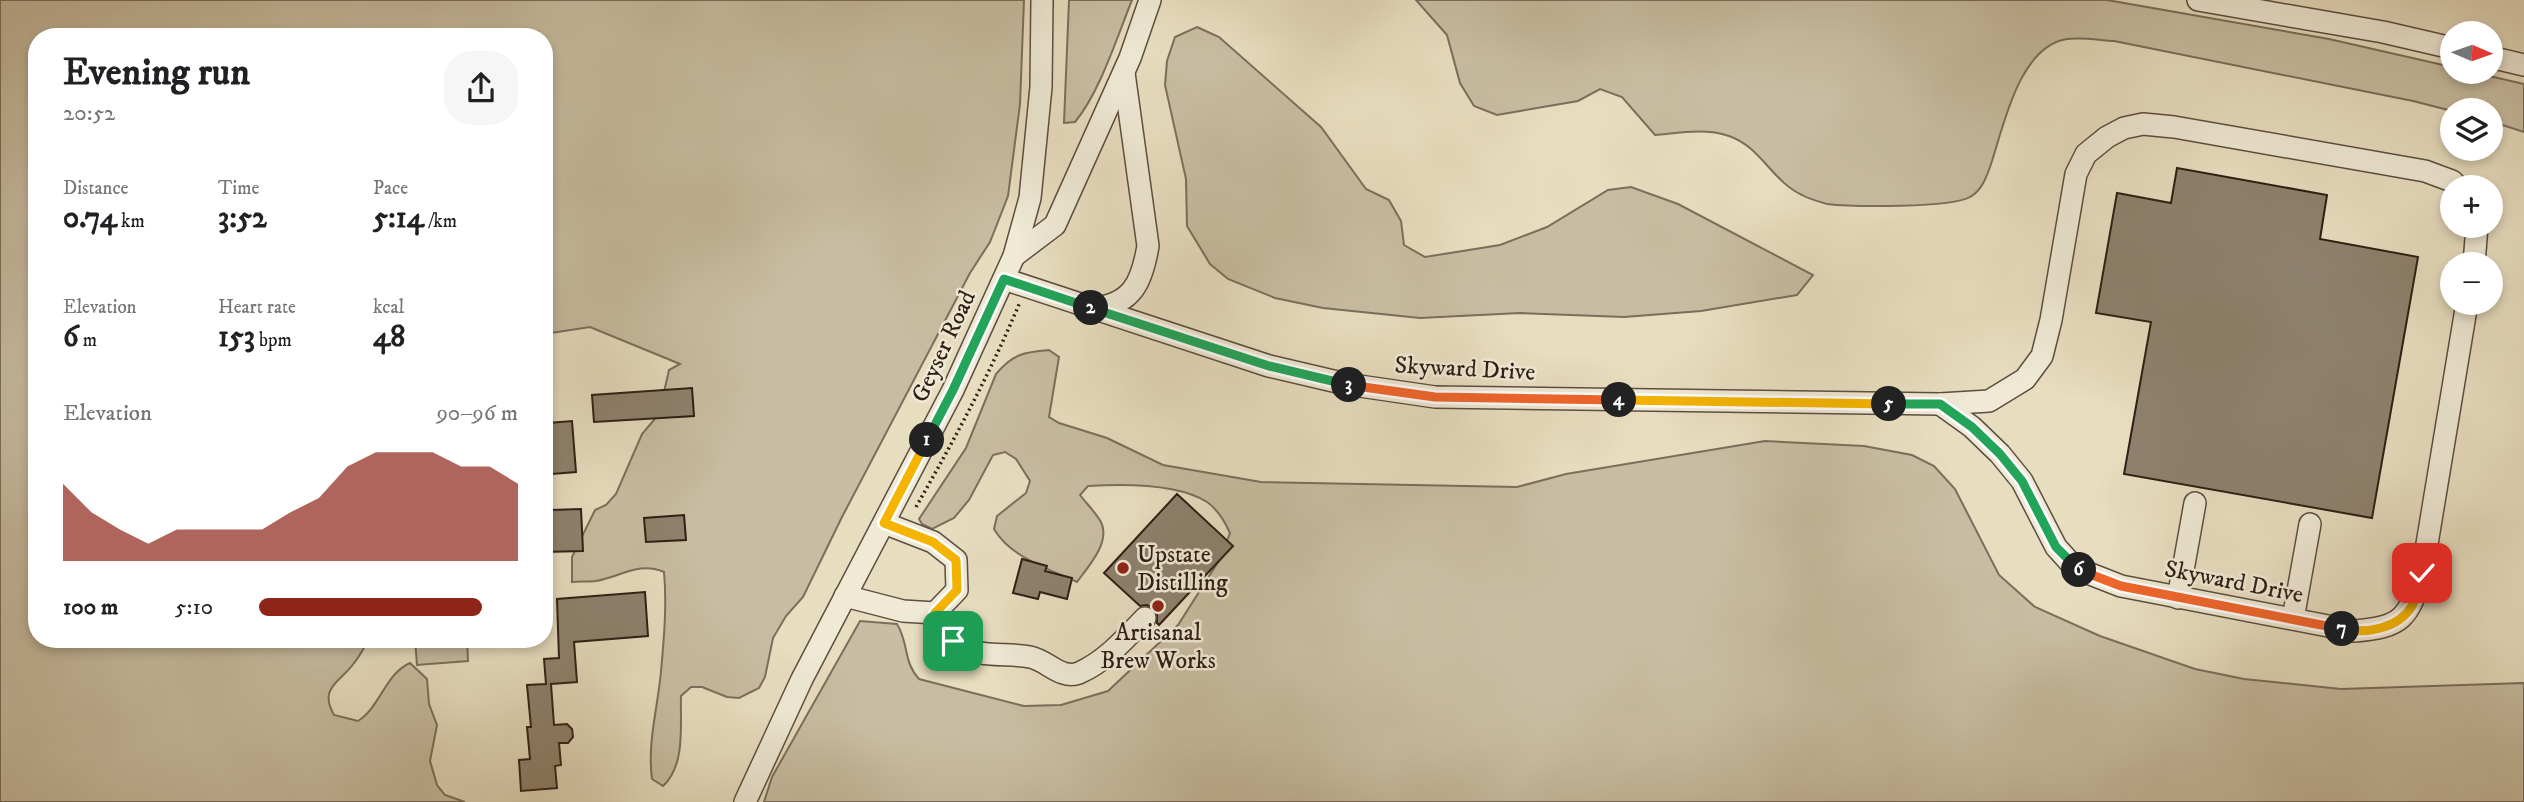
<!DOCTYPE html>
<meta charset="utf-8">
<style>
body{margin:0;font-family:"IM FELL DW Pica",serif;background:#f6f6f6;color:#202124;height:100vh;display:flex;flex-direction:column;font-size:26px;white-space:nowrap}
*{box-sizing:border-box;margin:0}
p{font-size:23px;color:#757577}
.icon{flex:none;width:38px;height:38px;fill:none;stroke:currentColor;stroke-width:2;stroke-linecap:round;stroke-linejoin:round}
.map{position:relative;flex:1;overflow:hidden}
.sheet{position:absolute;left:28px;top:28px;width:525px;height:620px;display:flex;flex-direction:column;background:#fff;border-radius:28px;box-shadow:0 4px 10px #0003}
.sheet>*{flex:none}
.needle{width:46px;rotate:92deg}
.buttons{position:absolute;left:2440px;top:21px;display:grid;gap:14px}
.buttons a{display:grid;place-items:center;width:63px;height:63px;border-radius:50%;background:#fff;box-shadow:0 4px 10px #0003;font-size:35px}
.pin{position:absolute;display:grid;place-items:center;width:60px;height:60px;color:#fff;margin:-30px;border-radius:14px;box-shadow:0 4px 10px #0006}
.km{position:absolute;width:35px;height:35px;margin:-18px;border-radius:50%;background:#222;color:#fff;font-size:19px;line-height:35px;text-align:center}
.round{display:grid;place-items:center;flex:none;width:74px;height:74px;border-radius:28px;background:#f6f6f6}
.head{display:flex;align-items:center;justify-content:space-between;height:119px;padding:0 35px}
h1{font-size:38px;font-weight:700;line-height:52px}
.figures{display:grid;grid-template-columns:repeat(3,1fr);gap:10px;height:119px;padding:7px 35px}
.figures div{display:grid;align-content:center}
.figures b{font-size:30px;font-weight:700}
.figures small{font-size:19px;font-weight:400}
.figures p{font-size:19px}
.chart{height:196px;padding:14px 35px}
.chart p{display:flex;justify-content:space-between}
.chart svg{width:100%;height:126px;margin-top:7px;fill:#8f2418;opacity:.7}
ul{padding:0 35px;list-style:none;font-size:23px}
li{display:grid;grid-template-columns:112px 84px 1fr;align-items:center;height:52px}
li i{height:18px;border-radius:9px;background:#8f2418}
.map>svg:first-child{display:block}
.green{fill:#c8bda2;stroke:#7b6e5c;stroke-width:2}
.building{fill:#8e816d;stroke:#2e1e15;stroke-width:2}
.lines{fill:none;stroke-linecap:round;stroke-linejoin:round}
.minor-casing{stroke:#5c4e40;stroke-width:24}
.path{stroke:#2e1e15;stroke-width:3.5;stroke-dasharray:2 3.5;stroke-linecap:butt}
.minor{stroke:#efe9d5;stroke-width:21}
.split-1-casing{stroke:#fff;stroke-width:14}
.split-2-casing{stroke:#fff;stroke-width:14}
.split-3-casing{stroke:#fff;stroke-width:14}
.split-4-casing{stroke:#fff;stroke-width:14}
.split-5-casing{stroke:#fff;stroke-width:14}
.split-6-casing{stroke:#fff;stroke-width:14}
.split-7-casing{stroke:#fff;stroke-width:14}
.split-8-casing{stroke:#fff;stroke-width:14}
.split-1{stroke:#f5b400;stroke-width:9}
.split-2{stroke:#22a559;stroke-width:9}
.split-3{stroke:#22a559;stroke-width:9}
.split-4{stroke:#f0652b;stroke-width:9}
.split-5{stroke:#f5b400;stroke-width:9}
.split-6{stroke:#22a559;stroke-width:9}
.split-7{stroke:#f0652b;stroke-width:9}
.split-8{stroke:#f5b400;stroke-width:9}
.poi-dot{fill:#8f2418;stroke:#efe9d5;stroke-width:2.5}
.labels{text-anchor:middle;stroke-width:5;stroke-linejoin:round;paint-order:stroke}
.street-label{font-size:24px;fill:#2e1e15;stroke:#efe9d5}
.poi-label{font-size:24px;fill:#2e1e15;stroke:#efe9d5;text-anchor:start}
</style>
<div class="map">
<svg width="2524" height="802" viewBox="0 0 2524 802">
<rect width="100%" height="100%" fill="#e7ddbf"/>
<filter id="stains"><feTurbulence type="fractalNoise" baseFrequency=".00286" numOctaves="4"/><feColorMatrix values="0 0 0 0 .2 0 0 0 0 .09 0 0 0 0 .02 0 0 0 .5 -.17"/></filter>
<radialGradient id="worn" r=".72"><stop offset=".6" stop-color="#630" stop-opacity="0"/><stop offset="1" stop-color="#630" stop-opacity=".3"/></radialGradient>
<g class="green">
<path d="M0,0H1024L1020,104L1008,196L990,242L970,273L842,517L803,597L786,616L773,638L765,677L759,688L739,698L727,697L702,687H691L681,696C680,724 686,765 663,786L652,779C647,743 658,707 661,671C664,639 667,604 664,572C640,561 620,577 596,581C588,582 580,581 572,582V557L595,510L606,505L616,494L642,434L659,414L669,370L680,364L590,327L544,334V37H37V639H369C364,647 360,656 354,663C341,682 318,687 334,715L358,721C381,706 385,674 410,663L427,679L429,704L437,725L430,761L437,785L445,795L465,802H0Z"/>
<path d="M1069,0H1132C1117,37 1100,92 1075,122L1064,123Z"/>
<path d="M1416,0H2107L2329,39L2452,67V72H2472L2524,84V132L2490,121V110L2452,111L2413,101L2114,41C2099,40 2081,37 2067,39C2020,46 2004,124 1992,161C1988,173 1983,190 1970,197C1951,208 1852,207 1827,204C1820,202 1809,199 1802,195C1772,181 1761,147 1729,136C1705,128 1679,133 1655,135L1622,97L1600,89L1578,101L1497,115L1474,106L1460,83L1447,35Z"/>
<path d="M1197,27L1219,37L1321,127L1366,189L1389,200L1401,221L1404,245L1425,257L1500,245L1547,227L1608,190L1631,187L1678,204L1813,275L1797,295L1701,311L1624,317L1520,313L1420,318L1323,308L1275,298L1228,279L1210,264L1187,226L1186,179L1165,85L1167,61L1175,37Z"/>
<path d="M1049,350L1059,357L1049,417L1059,423L1107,438L1163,465L1261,482L1517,487L1566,474L1765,441L1864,446L1912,455L1934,466L1955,489L1999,575L2035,607L2100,636L2195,669L2244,679L2341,689L2524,683V802H764L772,777L860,621L897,624C909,643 903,662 919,679L1024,706L1061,705L1108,691L1178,625L1220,559L1230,533C1225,522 1217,509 1207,502C1177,483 1122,484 1088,486L1080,495C1087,504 1096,513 1101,522C1111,542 1088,567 1077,582C1049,569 1010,557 994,529L997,516L1026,493L1030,481L1016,459L1005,452L993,455L969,500L954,518L932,529L922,524L919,519L966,448L996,374C1013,354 1024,352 1049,350Z"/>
<path d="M415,639H467L468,661L417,665Z"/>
</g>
<g class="building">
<path d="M2177,168L2327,195L2320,239L2418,257L2372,518L2124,474L2151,322L2096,313L2117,193L2171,203Z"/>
<path d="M692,388L694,416L594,422L592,395Z"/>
<path d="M572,421L576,472L552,474L548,423Z"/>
<path d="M1177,494L1233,546L1159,625L1157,623V614L1153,608L1147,605L1140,606L1104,573Z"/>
<path d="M581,509L583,551L544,552V532H552L551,510Z"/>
<path d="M684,515L686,540L646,542L644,518Z"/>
<path d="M1022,559L1047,566L1045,571L1072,578L1067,599L1040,592L1038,599L1013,593Z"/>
<path d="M645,592L648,636L574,642L577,682L551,684L554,725L567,724L572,729L573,737L568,743H559L561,765L555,766L557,788L521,791L519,760L530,759L527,727H531L527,685L546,684L544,659L559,658L557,599Z"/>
</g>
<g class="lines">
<g class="minor-casing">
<g id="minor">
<path d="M2198,0L2383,32L2452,48"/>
<path d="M2490,57L2524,65"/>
<path d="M1014,256L1055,225L1130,58L1150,0"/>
<path d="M2474,264L2477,226"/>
<path d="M1004,279L1269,366L1346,384L1435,397L1940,404L1989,401L2025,379L2042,356L2051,320L2076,174L2086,154L2107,137L2124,128L2143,124L2174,127L2425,171L2452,181L2458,187"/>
<path d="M1093,308C1133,305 1142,281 1148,246L1124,73"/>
<path d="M1940,404L1972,427L2000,454L2022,481L2056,547L2075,568L2121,586L2354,631C2403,627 2408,618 2422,574L2467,303"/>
<path d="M845,596L903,611L935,613L957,590L956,560L933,542L884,523"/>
<path d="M2178,598L2195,503"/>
<path d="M935,613C940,621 945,633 952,640C972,660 1005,652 1030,657C1047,660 1061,680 1079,673C1106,661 1126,638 1145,618"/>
<path d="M2293,619L2310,524"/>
<path d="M745,802L802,679L953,390L1014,256L1030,198L1041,87L1042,0"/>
</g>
</g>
<path class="path" d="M916,507C954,440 990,374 1020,302"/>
<use href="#minor" class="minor"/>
</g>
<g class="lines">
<g class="split-1-casing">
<path id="split-1" d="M927,440L884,523L933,542L956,560L957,590L935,613L953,641"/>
</g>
<g class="split-2-casing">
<path id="split-2" d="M927,440L953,390L1004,279L1091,308"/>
</g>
<g class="split-3-casing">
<path id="split-3" d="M1091,308L1269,366L1349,385"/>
</g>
<g class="split-4-casing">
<path id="split-4" d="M1349,385L1435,397L1619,400"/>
</g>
<g class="split-5-casing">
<path id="split-5" d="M1619,400L1889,404"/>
</g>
<g class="split-6-casing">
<path id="split-6" d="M1889,404H1940L1972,427L2000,454L2022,481L2056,547L2079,570"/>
</g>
<g class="split-7-casing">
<path id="split-7" d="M2079,570L2121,586L2342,629"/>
</g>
<g class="split-8-casing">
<path id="split-8" d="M2342,629C2366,634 2398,629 2412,606C2417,597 2419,583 2422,573"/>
</g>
<use href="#split-1" class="split-1"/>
<use href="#split-2" class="split-2"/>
<use href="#split-3" class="split-3"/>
<use href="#split-4" class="split-4"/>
<use href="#split-5" class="split-5"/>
<use href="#split-6" class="split-6"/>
<use href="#split-7" class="split-7"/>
<use href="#split-8" class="split-8"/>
</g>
<g class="poi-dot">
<circle cx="1123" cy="568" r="7"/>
<circle cx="1158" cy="606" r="7"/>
</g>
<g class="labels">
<g class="street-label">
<text transform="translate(943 346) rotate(-65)" y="8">Geyser Road</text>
<text transform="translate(1465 368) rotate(3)" y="8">Skyward Drive</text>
<text transform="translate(2234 581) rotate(11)" y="8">Skyward Drive</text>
</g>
<g class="poi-label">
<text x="1137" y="562">Upstate<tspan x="1137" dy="28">Distilling</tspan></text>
<text x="1158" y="640" text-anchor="middle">Artisanal<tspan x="1158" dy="28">Brew Works</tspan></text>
</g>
</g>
<rect width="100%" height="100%" filter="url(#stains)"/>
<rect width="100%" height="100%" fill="url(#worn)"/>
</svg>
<div class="buttons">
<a><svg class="needle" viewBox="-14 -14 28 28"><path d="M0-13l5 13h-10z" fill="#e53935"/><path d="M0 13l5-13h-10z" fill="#757577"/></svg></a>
<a><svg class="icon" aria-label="layers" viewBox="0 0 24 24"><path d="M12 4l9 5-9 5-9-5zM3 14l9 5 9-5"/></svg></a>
<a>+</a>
<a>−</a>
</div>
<div class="pin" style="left:953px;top:641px;background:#1e9e55"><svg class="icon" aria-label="arrive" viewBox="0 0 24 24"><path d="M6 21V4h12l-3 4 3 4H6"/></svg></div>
<div class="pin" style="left:2422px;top:573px;background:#d93025"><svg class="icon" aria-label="check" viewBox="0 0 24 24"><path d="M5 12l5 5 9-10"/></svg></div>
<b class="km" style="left:927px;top:440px">1</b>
<b class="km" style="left:1091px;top:308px">2</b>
<b class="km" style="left:1349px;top:385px">3</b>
<b class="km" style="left:1619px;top:400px">4</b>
<b class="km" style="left:1889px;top:404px">5</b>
<b class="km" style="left:2079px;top:570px">6</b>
<b class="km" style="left:2342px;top:629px">7</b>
<section class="sheet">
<div class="head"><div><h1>Evening run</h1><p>20:52</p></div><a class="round"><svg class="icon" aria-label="share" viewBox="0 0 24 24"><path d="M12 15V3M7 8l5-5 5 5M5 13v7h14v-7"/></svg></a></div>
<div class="figures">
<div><p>Distance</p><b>0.74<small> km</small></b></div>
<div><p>Time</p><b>3:52</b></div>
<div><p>Pace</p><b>5:14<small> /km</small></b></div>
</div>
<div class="figures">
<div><p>Elevation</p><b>6<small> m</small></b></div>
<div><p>Heart rate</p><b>153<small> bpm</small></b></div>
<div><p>kcal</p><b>48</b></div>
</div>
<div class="chart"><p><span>Elevation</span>90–96 m</p>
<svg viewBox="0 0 160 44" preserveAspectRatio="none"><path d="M0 44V17L10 27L20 33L30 38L40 33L50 33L60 33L70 33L80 27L90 22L100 11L110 6L120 6L130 6L140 11L150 11L160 17V44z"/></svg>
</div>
<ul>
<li><b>100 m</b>5:10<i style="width:86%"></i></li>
</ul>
</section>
</div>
